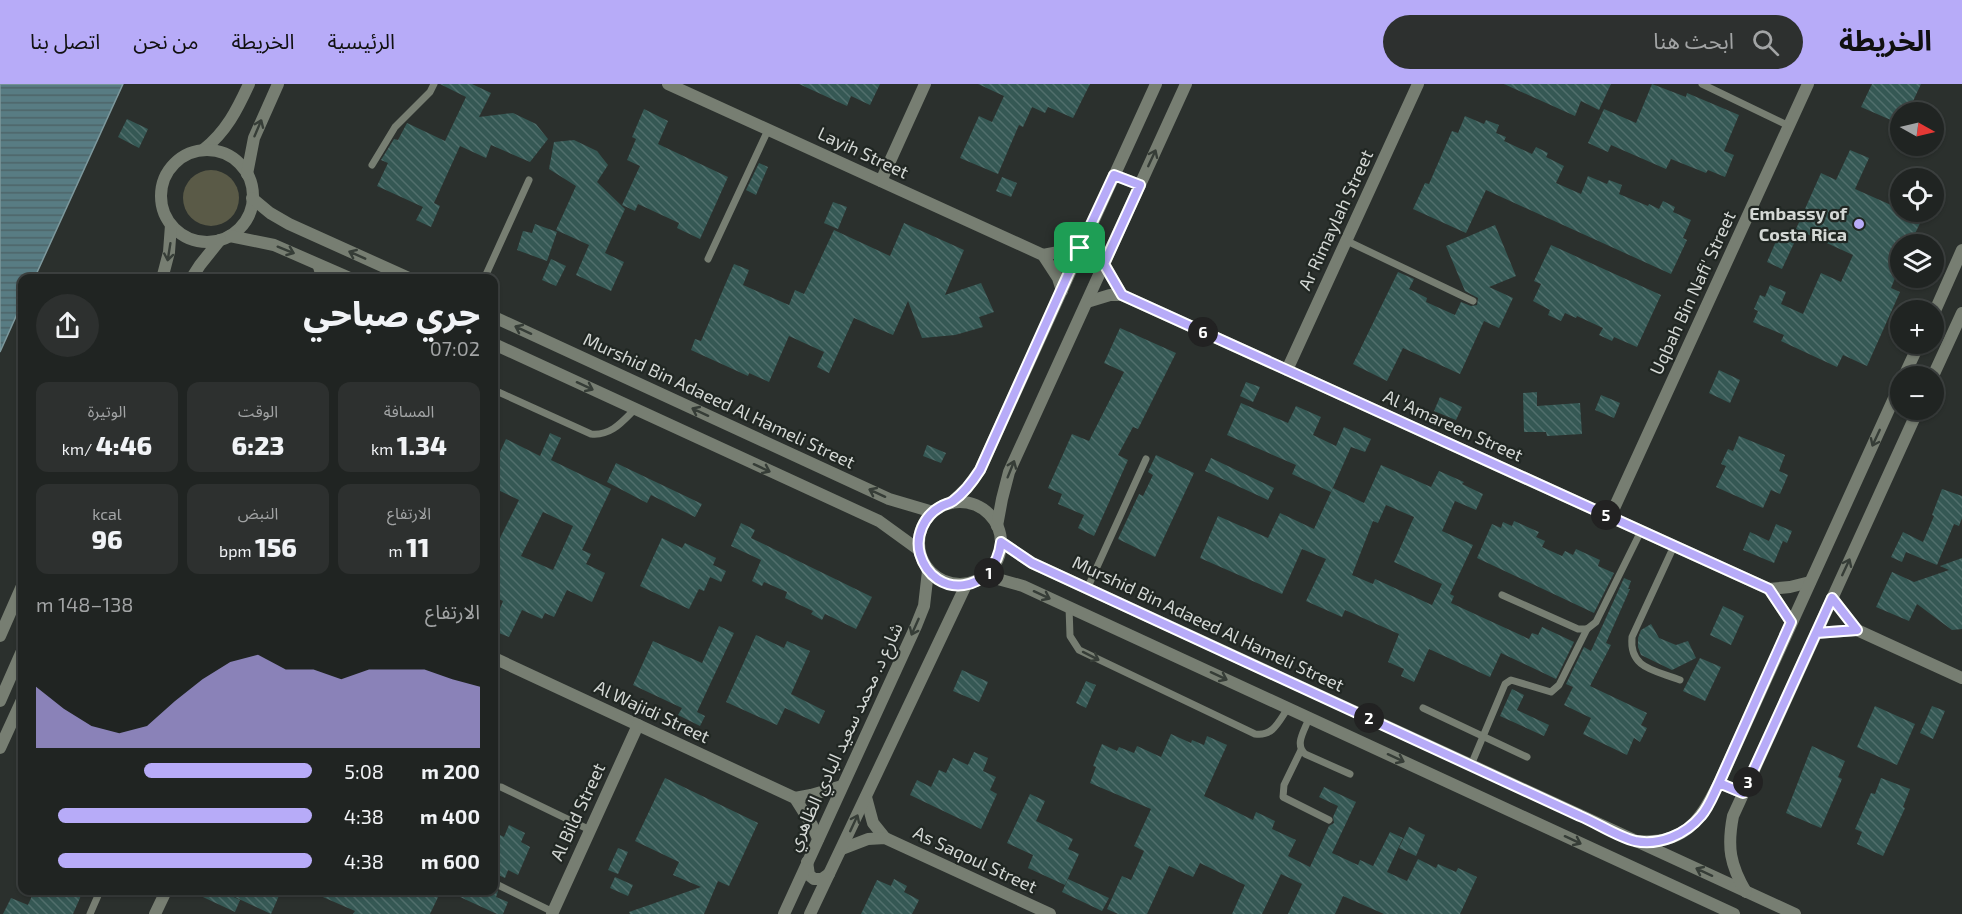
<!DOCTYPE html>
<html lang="ar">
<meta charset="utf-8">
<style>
body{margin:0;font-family:"Exo 2","Noto Sans Arabic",sans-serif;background:#2d302f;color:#f1f3f6;direction:rtl;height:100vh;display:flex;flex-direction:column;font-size:22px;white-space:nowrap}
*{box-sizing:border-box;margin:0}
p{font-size:20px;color:#a2a4a5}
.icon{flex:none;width:33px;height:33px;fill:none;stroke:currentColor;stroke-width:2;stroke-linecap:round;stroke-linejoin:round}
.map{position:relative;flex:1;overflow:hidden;direction:ltr}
.side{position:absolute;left:18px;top:190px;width:480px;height:621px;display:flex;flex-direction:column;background:#202422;border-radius:12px;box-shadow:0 2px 4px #0004,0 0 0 2px #3d4140;direction:rtl}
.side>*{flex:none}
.needle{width:39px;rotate:98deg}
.tools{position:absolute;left:1890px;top:18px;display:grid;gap:12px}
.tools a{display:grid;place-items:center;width:54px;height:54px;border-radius:50%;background:#202422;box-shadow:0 2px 4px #0004,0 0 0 2px #3d4140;font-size:30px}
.pin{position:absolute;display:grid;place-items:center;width:51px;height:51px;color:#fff;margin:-26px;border-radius:12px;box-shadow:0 3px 9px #0006}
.km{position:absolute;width:30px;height:30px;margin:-15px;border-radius:50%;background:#222;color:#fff;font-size:16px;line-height:30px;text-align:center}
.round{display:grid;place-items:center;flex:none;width:63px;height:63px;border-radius:32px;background:#2d302f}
.summary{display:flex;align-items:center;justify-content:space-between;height:102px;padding:0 18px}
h1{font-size:33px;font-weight:800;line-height:45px}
.figures{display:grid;grid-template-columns:repeat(3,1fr);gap:9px;height:102px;padding:6px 18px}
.figures div{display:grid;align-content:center;border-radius:12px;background:#2d302f;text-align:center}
.figures b{font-size:26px;font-weight:800}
.figures small{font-size:16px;font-weight:400}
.figures p{font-size:16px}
.chart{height:168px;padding:12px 18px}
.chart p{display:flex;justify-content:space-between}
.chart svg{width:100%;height:108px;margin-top:6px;fill:#b7abf8;opacity:.7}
ul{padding:0 18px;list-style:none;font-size:20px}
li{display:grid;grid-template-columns:96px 72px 1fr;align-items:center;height:45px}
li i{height:15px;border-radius:8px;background:#b7abf8}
header{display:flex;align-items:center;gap:36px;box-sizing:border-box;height:84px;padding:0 30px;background:#b7abf8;color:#111}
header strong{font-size:28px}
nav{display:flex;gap:33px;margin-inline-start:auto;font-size:21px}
.search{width:420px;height:54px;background:#2d302f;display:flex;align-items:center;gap:15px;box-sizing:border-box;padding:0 21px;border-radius:33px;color:#a2a4a5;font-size:22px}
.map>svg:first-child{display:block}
.grass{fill:#5a5a47}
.water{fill:url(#water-rules);stroke:#7d989c;stroke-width:1.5}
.building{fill:url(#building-back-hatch);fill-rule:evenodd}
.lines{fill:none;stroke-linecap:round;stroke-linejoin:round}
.service{stroke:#777e72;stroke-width:7}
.minor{stroke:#777e72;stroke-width:12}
.tertiary{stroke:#777e72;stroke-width:12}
.oneway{stroke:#363d37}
.route-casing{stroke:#fff;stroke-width:12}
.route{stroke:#b7abf8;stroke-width:8}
.poi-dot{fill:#b7abf8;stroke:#212723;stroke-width:2}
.labels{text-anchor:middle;stroke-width:4.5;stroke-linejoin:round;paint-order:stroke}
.street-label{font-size:18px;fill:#d4d8d5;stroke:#212723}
.poi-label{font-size:18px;font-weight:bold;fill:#d4d8d5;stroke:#212723;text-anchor:end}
</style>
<header>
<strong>الخريطة</strong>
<div class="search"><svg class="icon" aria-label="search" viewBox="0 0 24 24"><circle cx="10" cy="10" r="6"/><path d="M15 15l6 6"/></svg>ابحث هنا</div>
<nav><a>الرئيسية</a><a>الخريطة</a><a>من نحن</a><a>اتصل بنا</a></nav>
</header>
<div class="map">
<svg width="1962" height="830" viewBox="0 0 1962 830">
<defs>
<pattern id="water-rules" width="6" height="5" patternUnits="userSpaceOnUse" patternTransform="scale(1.5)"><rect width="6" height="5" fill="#587c83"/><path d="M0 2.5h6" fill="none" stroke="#4e6468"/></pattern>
<pattern id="building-back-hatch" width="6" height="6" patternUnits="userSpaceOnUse" patternTransform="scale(1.5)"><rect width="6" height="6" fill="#355854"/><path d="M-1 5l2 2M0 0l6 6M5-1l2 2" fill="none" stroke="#516f6c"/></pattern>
</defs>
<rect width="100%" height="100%" fill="#2b302d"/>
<circle class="grass" cx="211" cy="114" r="28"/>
<path class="water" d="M0,0H123L34,195H22V219L0,268Z"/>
<g class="building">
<path d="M440,0H472L491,9L479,33L513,29L536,40L548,55L530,78L491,61L486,74L460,62L434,119L440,122L431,143L416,136L423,123L377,102L388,79L381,76L394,55L398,56L407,39L445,57L466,13Z"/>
<path d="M799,0H880L870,21L851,12L847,22Z"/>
<path d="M978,0H1090L1073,34L1048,23L1045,29L1032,23L1023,43L1019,41L998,90L960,74L979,32L992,38L1004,12Z"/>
<path d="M1504,0H1611L1599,26L1581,17L1575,32Z"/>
<path d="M1652,0L1686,13L1687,9L1739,31L1724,67L1734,71L1725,93L1708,86L1706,89L1671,75L1666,85L1611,61L1608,68L1588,59L1604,25L1636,39Z"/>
<path d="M1872,0H1921L1908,28H1900V40L1861,23Z"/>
<path d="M644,25L668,37L658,60L728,93L700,155L677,144L679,139L638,120L635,127L622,121L640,82L627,76L636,55L632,53Z"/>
<path d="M1465,32L1484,40L1486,36L1499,41L1496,49L1506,53L1504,57L1532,70L1536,63L1548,69L1546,73L1564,82L1556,99L1581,110L1588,92L1607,100L1609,96L1622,101L1619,110L1648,122L1649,120L1659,125L1663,117L1675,123L1673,128L1691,136L1683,154L1687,156L1671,190L1486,106L1466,149L1413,125L1425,99L1429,100L1452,47L1458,49Z"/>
<path d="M127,35L148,45L139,64L118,53Z"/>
<path d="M574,56L597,67L608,81L597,98L625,125L605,169L624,178L611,207L576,191L589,161L556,146L576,102L549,85L554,58Z"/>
<path d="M1850,66L1869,74L1855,105L1900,125V128H1906L1922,135L1910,160H1900V182L1891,204L1900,208L1867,282L1843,271L1837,283L1781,257L1784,251L1753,238L1758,227L1754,225L1760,211L1765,213L1770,201L1786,208L1781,220L1803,230L1821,189L1841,198L1853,171L1796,145L1821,89L1836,96Z"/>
<path d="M759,79L768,83L756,111L746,106Z"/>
<path d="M1002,93L1017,99L1011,113L996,107Z"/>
<path d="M833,118L847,123L838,145L824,139Z"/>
<path d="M904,139L964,166L945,211L981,199L994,228L979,233L983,243L955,251L922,254L908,217L893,251L854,234L829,289L817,283L824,268L789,252L769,298L749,289L748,292L691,266L695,255L701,257L734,180L749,186L743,201L789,221L795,206L804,210L834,146L890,172Z"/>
<path d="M535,140L557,148L547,177L517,166L523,147L532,149Z"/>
<path d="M1495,141L1516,192L1489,203L1513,214L1499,244L1484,237L1460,290L1403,264L1387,297L1353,280L1398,188L1414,195L1409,205L1427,214L1426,218L1455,231L1461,218L1471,222L1477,221L1478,214L1465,207L1446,162Z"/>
<path d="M1780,148L1796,155L1782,185L1767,178Z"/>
<path d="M1551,161L1661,211L1637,263L1614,253L1612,257L1599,251L1603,244L1577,232L1576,234L1565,229L1561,237L1548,231L1550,226L1533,217L1541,200L1534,197Z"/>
<path d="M551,175L566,182L556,202L542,196Z"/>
<path d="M1120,244L1176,269L1138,345L1133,343L1118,371L1128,376L1094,452L1078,444L1084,431L1058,420L1062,410L1048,404L1072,350L1089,357L1124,288L1104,279Z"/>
<path d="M1719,286L1740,296L1730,319L1709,309Z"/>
<path d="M1246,298L1260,303L1253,318L1240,312Z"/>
<path d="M1537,308V322L1580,319L1582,350L1547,352L1546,348H1524L1523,309Z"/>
<path d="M1601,311L1620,319L1614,334L1595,326Z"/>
<path d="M1440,313L1462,323L1456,336L1434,327Z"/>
<path d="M1241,319L1288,339L1296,322L1321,333L1313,351L1336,362L1344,343L1371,355L1365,368L1351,363L1331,408L1292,390L1296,381L1227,351Z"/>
<path d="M550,349L561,354L551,376L611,405L582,466L591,470L586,480L605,489L592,518L567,506L554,533L545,529L542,535L522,526L509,553L494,547V539L503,517L494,513V458L497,460L519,416L494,404V381L506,355L540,372ZM543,428L573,442L553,486L521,472Z"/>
<path d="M1739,352L1785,371L1779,387L1788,391L1780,410L1771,406L1763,424L1716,403L1726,382L1721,380L1728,365L1733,367Z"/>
<path d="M927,361L946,369L941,379L923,372Z"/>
<path d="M1156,371L1194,389L1155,473L1118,455L1139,410L1143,412L1153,391L1148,388Z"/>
<path d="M1211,374L1274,404L1268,416L1205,387Z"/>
<path d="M616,379L702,420L695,433L651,411L647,419L607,398Z"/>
<path d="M1381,381L1431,403L1439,387L1464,398L1462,400L1483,410L1476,426L1455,417L1442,447L1473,461L1450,510L1454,512L1451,519L1529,555L1532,549L1538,551L1542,543L1574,558L1556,595L1501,569L1490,593L1429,565L1414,598L1401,592L1404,585L1388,578L1399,550L1345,526L1342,533L1306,517L1326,475L1302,465L1282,510L1200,474L1218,432L1268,454L1280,429L1314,445L1333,404L1364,419ZM1386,421L1414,433L1394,478L1442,500L1432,521L1375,495L1373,500L1352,491L1373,437L1378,439Z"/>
<path d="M1942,405L1962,412V434L1959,442L1954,440L1937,481L1906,468L1902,478L1891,473L1903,448L1923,458L1934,432L1932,431Z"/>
<path d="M1514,437L1539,448L1536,453L1545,457L1542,463L1562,472L1565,467L1573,471L1576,465L1600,476L1598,482L1614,489L1594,529L1477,474L1492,440L1501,444L1503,438L1512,442Z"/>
<path d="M741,439L755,446L751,454L872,513L856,545L825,530L822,536L811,530L813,527L785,514L787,508L764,498L762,502L752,497L761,476L731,462Z"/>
<path d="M1776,440L1792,447L1787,459L1783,457L1774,479L1743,466L1750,448L1769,457Z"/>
<path d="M662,454L682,464L685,459L716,474L713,481L726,487L721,498L710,493L704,507L699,505L689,525L640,502Z"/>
<path d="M1962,474V545L1952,546L1917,520L1909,537L1876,523L1892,488L1914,498L1949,486L1940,482Z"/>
<path d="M1624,494L1631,497L1628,505H1630L1606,559L1611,561L1590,602L1647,629L1641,641L1647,644L1640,658L1634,654L1627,671L1583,650L1591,634L1564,621L1573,603L1566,600L1584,563L1591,567Z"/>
<path d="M1723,522L1744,532L1731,561L1710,551Z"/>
<path d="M1651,540L1659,554L1676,561L1688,557L1696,574L1672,586L1641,571L1638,563V554L1641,546Z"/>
<path d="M719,542L734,549L697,628L705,632L700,642L678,631L682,624L633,601L653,557L702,579Z"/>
<path d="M756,551L784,564L787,557L810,567L791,610L825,627L819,640L785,624L777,641L726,618Z"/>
<path d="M1700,574L1721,583L1705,617L1683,607Z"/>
<path d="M962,586L988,598L979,618L953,607Z"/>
<path d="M1086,597L1096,601L1086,624L1076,619Z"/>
<path d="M1512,605L1524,611L1517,626L1549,641L1544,652L1500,632Z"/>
<path d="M1875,622L1915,640L1897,681L1857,663Z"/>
<path d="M1932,622L1945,627L1933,655L1920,649Z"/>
<path d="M1171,650L1191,659L1192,656L1204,661L1207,652L1227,661L1204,712L1253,736L1256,728L1275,737L1272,745L1296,756L1288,772L1310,783L1329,742L1334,739L1333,733L1338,722L1319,713L1324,703L1356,718L1332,769L1358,781L1360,776L1373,782L1390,748L1403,754L1387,788L1407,797L1418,775L1436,784L1438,780L1456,788L1458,784L1477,793L1460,830H1384L1343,812L1335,830H1288L1302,800L1281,790L1262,830H1232L1245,801L1200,779L1193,793L1169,782L1147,830H1118L1107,825L1122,792L1131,796L1144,767L1134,762L1151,725L1090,699L1096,683L1093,682L1102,660L1117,667L1119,663L1134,669L1137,662L1161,673Z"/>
<path d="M1812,662L1845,677L1838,693L1842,695L1821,744L1786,729Z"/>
<path d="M974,668L988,674L983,687L996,693L990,706L997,710L981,745L910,711L917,696L931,703L939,686L946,689L953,674L968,681Z"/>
<path d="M665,694L758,739L729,802L718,797L704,830H630L629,828L701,803L673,791L679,778L635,757Z"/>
<path d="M1881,694L1910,705L1903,723L1905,724L1883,772L1857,760L1862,748L1855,745L1871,709L1875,710Z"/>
<path d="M1030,710L1045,717L1036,737L1073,755L1068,765L1079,770L1065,801L1028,784L1033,771L1007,759Z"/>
<path d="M509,741L525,749L521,758L530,763L518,791L508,786L505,794L494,789V759L498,750L504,753Z"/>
<path d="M1409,743L1425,751L1416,772L1399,764Z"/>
<path d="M618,764L628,768L618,790L608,786Z"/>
<path d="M615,793L633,801L628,812L610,804Z"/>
<path d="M894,795L907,802L904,808L919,816L912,830H861L877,796L891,802Z"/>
<path d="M1068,795L1109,814L1102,827L1062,808Z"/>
<path d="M34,807H83L73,830H3L11,814L28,821Z"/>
<path d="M190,807H221L240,816L235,828Z"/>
<path d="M222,807H281L271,830Z"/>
<path d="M309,807H441L430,830H353L355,827Z"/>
<path d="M447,807H498L496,813L508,818L503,830H497Z"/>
</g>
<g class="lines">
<g class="service">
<path d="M1702,0L1789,42"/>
<path d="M372,81L395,43L430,8L434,0"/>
<path d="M1347,157L1473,217"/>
<path d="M708,175L768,46"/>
<path d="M315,178L320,195"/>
<path d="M484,195L529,96"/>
<path d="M494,306L591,350C611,352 622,338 635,325"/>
<path d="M1674,462L1632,553C1629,585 1655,586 1680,596"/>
<path d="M1087,505L1146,375"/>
<path d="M1502,511L1578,545H1587L1596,538L1641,447"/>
<path d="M1069,523L1070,552L1079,566L1255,650C1273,653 1279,637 1288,624"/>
<path d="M1423,624L1527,673"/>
<path d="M1309,634C1305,646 1294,660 1305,670L1350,690"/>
<path d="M1301,666L1284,701L1283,713L1329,736"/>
<path d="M1471,681L1505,600L1511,596L1551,608L1559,601L1587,545"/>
<path d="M494,703H501L590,746"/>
<path d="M494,799L553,828"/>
<path d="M90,830L100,807"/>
</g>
<g class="minor">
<path d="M668,0L1043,171L1058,194L1062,207"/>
<path d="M881,97L925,0"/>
<path d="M1043,171L1080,164"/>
<path d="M1104,180L1122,211"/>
<path d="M1087,218L1110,211H1122L1769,505L1790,503L1810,498"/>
<path d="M1287,286L1418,0"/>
<path d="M1610,433L1808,0"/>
<path d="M1769,505L1791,538"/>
<path d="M1832,514L1857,546L1962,594"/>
<path d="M1816,549L1857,546"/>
<path d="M494,574L795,714L812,741L818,755"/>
<path d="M0,664L22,616"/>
<path d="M866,713L873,739L885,754"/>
<path d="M795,714L811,711L842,702"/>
<path d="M842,765L868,755L885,754L1050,830"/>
<path d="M155,830L166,807"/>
<path d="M552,830L638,641"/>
</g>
<g class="tertiary">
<path d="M203,66C226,48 237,26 249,0"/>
<circle cx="207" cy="112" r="46"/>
<path d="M247,90L254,54L278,0"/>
<path d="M1114,91L1140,101"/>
<path d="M252,114L270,129L289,140L411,195"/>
<path d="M230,152L274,161L352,195"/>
<path d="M162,195L169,168L171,141"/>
<path d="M191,195L200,181L220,156"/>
<path d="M1934,229L1962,166"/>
<path d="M494,233L889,415L933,428"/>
<path d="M494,260L879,437L919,466"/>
<path d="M1904,292L1919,260"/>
<path d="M1933,292L1962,229"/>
<circle cx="960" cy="459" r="41"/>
<path d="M951,419L967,404L980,386L1156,0"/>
<path d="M997,442L1002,415L1009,388L1186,0"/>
<path d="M1001,458L1032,479L1795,830"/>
<path d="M987,492L1023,502L1734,830"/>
<path d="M0,552L22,502"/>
<path d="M0,617L22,567"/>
<path d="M1719,699L1743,709"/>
<path d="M1640,757C1686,760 1700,736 1719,699L1900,301"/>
<path d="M807,778L809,791L814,795H822L829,790"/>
<path d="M1746,808C1730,781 1727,763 1733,732L1918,326"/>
<path d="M784,830L916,542L924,522L928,487"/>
<path d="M810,830L966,501"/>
</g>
</g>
<defs><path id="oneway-shaft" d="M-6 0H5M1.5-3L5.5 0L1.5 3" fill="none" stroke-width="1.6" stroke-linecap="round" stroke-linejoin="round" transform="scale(1.5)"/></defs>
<g class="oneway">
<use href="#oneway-shaft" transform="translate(258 44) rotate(-67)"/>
<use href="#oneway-shaft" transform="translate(1152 74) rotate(-65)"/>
<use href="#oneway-shaft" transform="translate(286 166) rotate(22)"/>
<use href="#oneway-shaft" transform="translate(169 168) rotate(99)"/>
<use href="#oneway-shaft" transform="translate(357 171) rotate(-156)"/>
<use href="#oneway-shaft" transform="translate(523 246) rotate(-155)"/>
<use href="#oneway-shaft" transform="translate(585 302) rotate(25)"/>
<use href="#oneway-shaft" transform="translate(700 328) rotate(-155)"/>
<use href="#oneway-shaft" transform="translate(1876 354) rotate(115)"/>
<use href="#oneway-shaft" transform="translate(762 384) rotate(25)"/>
<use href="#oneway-shaft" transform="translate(1011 385) rotate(-68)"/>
<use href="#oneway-shaft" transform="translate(877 409) rotate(-155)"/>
<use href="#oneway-shaft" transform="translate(1846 483) rotate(-65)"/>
<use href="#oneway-shaft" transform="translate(1042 511) rotate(25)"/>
<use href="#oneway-shaft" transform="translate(915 543) rotate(114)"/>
<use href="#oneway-shaft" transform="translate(1091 572) rotate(27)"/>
<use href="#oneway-shaft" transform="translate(1219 592) rotate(25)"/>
<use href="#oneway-shaft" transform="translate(1396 674) rotate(25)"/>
<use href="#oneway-shaft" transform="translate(854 739) rotate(-65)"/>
<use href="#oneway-shaft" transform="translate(1573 756) rotate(25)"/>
<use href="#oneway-shaft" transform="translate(1704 788) rotate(-155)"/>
</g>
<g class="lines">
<g class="route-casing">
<path id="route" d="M1080,164L980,386C973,397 964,409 953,417C949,420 944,420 940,423C924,432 915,452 920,470C934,517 995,510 1001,458L1032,479L1580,732C1597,739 1618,753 1635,757C1660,762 1686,750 1701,732C1709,723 1714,709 1719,699L1743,709L1832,514L1857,546L1816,549L1743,709L1719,699L1791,538L1769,505L1122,211L1104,180L1140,101L1114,91L1080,164"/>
</g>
<use href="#route" class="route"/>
</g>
<circle class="poi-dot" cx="1859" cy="140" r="6"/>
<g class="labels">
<g class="street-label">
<text transform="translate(863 69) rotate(25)" y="6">Layih Street</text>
<text transform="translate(1336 136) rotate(-65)" y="6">Ar Rimaylah Street</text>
<text transform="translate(1693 209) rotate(-65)" y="6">Uqbah Bin Nafi' Street</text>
<text transform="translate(719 317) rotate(25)" y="6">Murshid Bin Adaeed Al Hameli Street</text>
<text transform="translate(1453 342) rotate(24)" y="6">Al 'Amareen Street</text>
<text transform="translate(1208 540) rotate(25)" y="6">Murshid Bin Adaeed Al Hameli Street</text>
<text transform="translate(652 628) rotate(25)" y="6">Al Wajidi Street</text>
<text transform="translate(845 653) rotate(-65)" y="6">شارع د. محمد سعيد البادي الظاهري</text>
<text transform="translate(578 728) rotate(-65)" y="6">Al Bild Street</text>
<text transform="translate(975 776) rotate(25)" y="6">As Saqoul Street</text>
</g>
<g class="poi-label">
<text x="1847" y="136">Embassy of<tspan x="1847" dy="21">Costa Rica</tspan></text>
</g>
</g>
</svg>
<div class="tools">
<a><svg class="needle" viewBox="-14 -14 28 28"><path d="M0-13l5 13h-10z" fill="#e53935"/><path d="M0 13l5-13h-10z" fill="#a2a4a5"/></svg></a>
<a><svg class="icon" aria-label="locate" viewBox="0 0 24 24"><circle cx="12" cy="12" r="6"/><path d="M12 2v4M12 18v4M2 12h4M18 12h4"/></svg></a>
<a><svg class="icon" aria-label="layers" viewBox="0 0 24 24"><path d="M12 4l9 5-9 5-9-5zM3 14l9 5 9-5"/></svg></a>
<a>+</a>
<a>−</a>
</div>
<div class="pin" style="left:1080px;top:164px;background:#1e9e55"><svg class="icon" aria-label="arrive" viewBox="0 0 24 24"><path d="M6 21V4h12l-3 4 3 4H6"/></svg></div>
<b class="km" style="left:989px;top:489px">1</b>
<b class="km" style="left:1369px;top:634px">2</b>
<b class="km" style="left:1748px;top:698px">3</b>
<b class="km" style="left:1606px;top:431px">5</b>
<b class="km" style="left:1203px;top:248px">6</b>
<section class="side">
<div class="summary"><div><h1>جري صباحي</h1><p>07:02</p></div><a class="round"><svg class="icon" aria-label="share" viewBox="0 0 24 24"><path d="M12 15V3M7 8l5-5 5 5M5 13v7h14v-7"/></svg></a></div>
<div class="figures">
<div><p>المسافة</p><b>1.34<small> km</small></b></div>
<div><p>الوقت</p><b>6:23</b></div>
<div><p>الوتيرة</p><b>4:46<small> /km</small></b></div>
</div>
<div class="figures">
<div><p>الارتفاع</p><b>11<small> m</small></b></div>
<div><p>النبض</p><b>156<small> bpm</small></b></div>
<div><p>kcal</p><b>96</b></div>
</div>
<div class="chart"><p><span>الارتفاع</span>138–148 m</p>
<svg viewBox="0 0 160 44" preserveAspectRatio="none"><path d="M0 44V19L10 28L20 35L30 38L40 35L50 25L60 16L70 9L80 6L90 12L100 12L110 16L120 12L130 12L140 12L150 16L160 19V44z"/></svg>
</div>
<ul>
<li><b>200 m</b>5:08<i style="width:61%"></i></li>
<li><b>400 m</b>4:38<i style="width:92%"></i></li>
<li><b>600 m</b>4:38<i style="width:92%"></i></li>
</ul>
</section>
</div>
